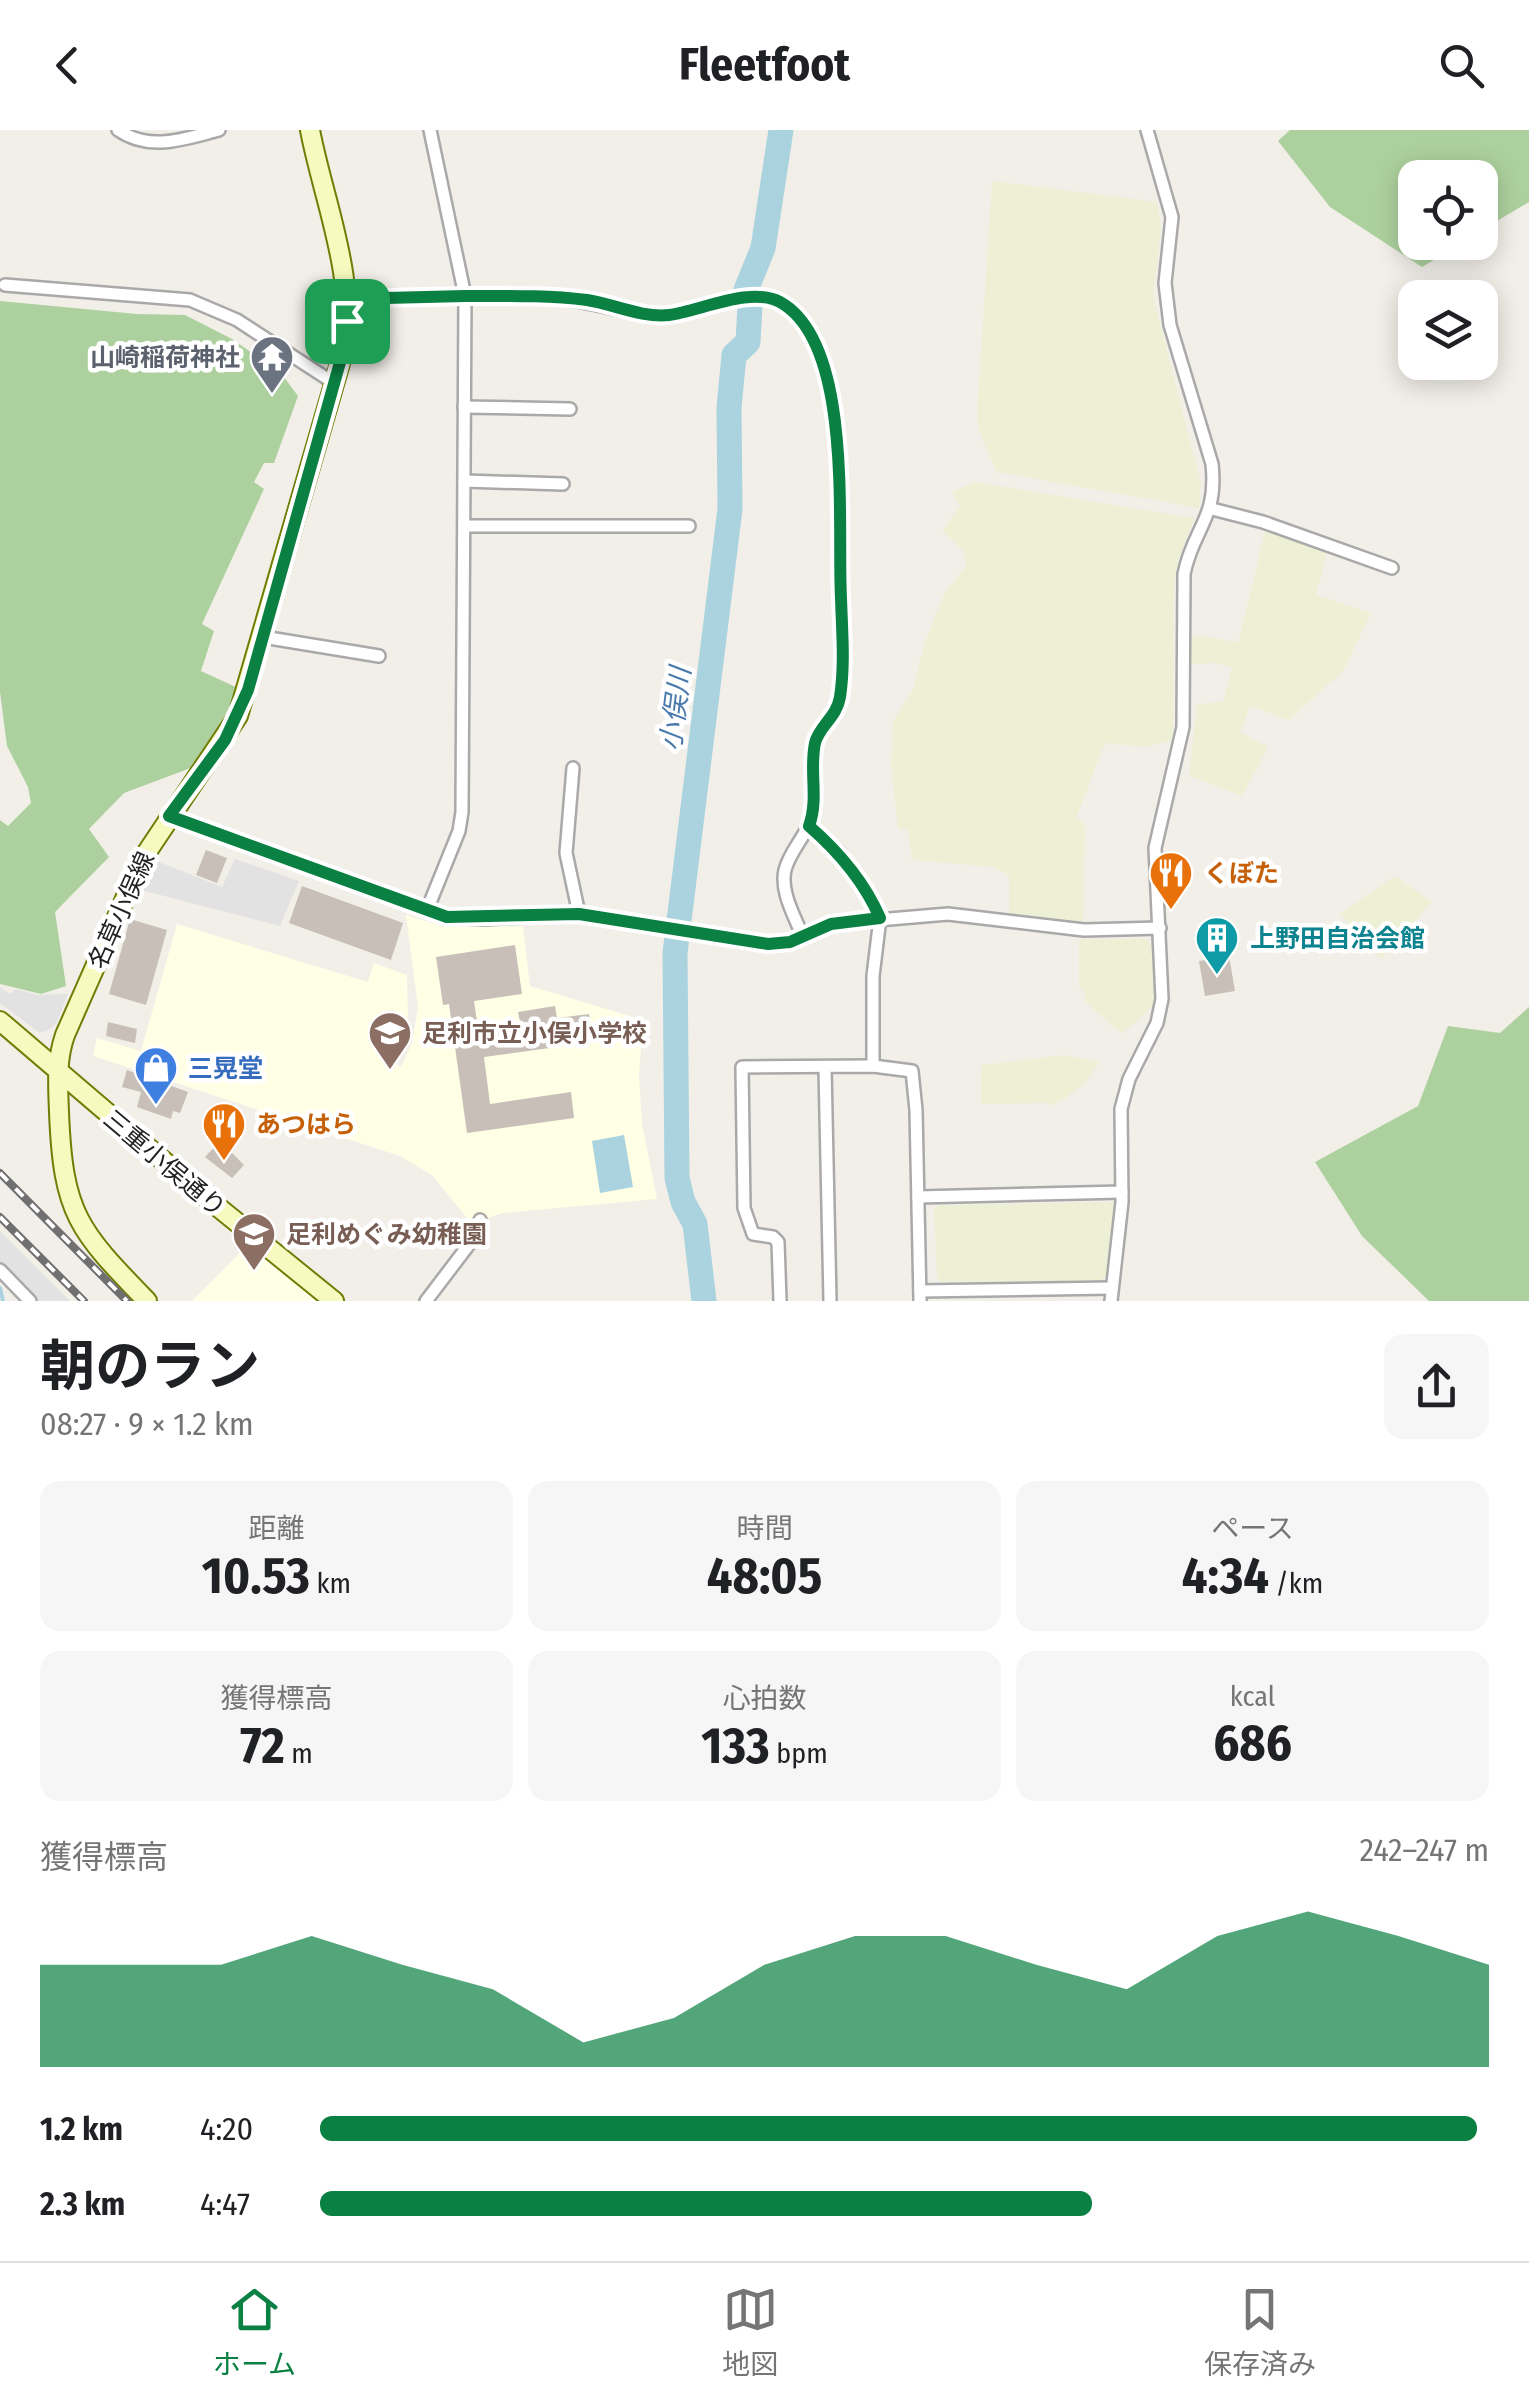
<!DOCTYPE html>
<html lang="ja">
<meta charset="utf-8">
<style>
body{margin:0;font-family:"Fira Sans Condensed","Noto Sans JP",sans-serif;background:#f6f6f6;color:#202124;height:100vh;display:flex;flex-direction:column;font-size:38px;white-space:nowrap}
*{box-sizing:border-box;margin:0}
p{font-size:32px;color:#757577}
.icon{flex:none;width:55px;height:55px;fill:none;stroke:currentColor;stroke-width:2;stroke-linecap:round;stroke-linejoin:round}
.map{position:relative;height:1171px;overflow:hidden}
.details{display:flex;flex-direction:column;background:#fff;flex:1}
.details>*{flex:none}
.buttons{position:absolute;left:1398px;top:30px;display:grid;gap:20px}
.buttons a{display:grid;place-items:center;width:100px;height:100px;border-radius:20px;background:#fff;box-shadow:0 5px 25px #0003;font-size:50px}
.pin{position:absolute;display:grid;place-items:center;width:85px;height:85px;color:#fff;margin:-42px;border-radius:20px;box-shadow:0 5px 15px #0006}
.round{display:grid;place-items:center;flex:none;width:105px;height:105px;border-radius:20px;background:#f6f6f6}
.overview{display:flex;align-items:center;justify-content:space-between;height:170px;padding:0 40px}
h1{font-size:55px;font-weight:700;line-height:75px}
.figures{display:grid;grid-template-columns:repeat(3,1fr);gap:15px;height:170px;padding:10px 40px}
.figures div{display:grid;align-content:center;border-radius:20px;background:#f6f6f6;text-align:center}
.figures b{font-size:50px;font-weight:700}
.figures small{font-size:28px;font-weight:400}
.figures p{font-size:28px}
.chart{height:280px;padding:20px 40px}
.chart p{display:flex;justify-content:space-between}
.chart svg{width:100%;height:180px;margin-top:10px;fill:#0b8043;opacity:.7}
ul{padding:0 40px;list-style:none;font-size:32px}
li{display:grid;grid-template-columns:160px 120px 1fr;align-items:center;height:75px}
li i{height:25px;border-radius:12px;background:#0b8043}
header{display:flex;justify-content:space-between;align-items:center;height:130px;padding:0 40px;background:#fff;font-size:45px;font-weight:700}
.menu{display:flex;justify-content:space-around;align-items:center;height:140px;border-top:2px solid #e0e0e0;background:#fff;font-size:28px;color:#757577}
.menu a{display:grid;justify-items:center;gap:5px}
.menu .on{color:#0b8043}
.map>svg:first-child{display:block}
.education{fill:#ffffe5}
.farmland{fill:#eef0d5}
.forest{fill:#add19e}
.parking{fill:#e2e2e2}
.water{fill:#aad3df}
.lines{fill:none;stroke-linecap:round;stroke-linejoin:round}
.stream{stroke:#aad3df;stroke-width:4}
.river{stroke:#aad3df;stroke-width:25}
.building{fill:#c7bfb8}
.street-casing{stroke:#a9a9a9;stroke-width:16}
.secondary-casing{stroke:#707d05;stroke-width:22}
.street{stroke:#fff;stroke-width:11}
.secondary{stroke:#f7fabf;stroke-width:18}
.rail-casing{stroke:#707070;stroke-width:8}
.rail{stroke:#fff;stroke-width:4;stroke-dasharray:11;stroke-linecap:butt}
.route-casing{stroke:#fff;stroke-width:20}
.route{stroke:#0b8043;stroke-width:12}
.labels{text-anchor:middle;stroke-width:9;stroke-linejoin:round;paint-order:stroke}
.worship-label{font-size:25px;font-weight:bold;fill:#5b616d;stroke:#fff;text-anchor:end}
.food-label{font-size:25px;font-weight:bold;fill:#c56008;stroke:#fff;text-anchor:start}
.street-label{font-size:25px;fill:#222;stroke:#fff}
.culture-label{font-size:25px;font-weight:bold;fill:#0d838f;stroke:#fff;text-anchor:start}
.education-label{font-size:25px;font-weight:bold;fill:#785e54;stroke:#fff;text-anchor:start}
.shop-label{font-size:25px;font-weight:bold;fill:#366cbe;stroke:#fff;text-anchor:start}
.water-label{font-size:28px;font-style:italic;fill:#4a7aab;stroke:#fff}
</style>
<header><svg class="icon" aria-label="back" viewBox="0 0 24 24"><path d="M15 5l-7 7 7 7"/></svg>Fleetfoot<svg class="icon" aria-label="search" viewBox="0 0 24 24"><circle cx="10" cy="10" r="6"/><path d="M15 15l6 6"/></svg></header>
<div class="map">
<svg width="1529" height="1171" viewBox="0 0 1529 1171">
<rect width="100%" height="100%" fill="#f2efe9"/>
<g class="education">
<path d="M406,785L445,797L523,796L530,856L643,890L639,945L642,994L657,1069L503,1083L471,1093L432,1045L400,1026L93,926L97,908L141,921L177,794L368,852L374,833L407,845L408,891L396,934L401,937L412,913L418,877Z"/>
<path d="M251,1112L321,1171H192Z"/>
</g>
<g class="farmland">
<path d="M992,51L1157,72L1161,99L1153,166L1201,353L1199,378L996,342L979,300L977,284Z"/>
<path d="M975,352L1194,388L1178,432L1174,455L1173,610L1146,617L1105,613L1077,686L1085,697L1083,794L1009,785V745L993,737L912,730L908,699H898L891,633L893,591L913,559L925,512L944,464L966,436L964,422L942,401L960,376L952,362Z"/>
<path d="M1265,401L1327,422L1316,465L1371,483L1344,540L1289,590L1250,576L1240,602L1268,617L1242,666L1189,646L1197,574L1223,572L1232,538L1217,533L1189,534L1188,506H1206L1238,513Z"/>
<path d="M1395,746L1432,772L1381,829L1340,784Z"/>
<path d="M1079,809H1147L1153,819L1155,874L1122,904L1085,872V863L1079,857Z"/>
<path d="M1064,925L1100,932L1084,954L1063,970L1051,976L1046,973L981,974V935Z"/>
<path d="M1114,1072L1106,1146L1099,1151L942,1152L937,1148L934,1079L940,1075Z"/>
</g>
<g class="forest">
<path d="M1290,0H1529V72L1480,101V48H1415V112L1462,113L1422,137L1330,77L1278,11Z"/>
<path d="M0,171L137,184L185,185L232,209L281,243L298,266L274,333H264L254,352L264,359L202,494L214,501L201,541L240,559L196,636L124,663L89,699L109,727L55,782L66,856L41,864L0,854V690L8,696L31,673L28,657L7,616L0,562Z"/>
<path d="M1529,877V1171H1429L1362,1106L1315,1032L1418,976L1448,896L1500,903Z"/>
</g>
<g class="parking">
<path d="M235,729L299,751L280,796L141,760L154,730L222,757Z"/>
<path d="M0,857L10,864L16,859L37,865L68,864L57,892L50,899L40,903L0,873Z"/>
<path d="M0,1101L70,1171H38L0,1132Z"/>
</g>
<path class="water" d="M624,1005L633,1057L600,1063L592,1011Z"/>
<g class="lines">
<path class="stream" d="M0,1158L3,1171"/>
<path class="river" d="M704,1171L695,1094L683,1072L677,1048L675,823L730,379L729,278L734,225L748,212L750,175L746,160L763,118L781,0"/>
</g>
<g class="building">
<path d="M206,720L227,728L217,753L196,745Z"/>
<path d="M302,756L403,793L391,830L289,793Z"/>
<path d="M130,789L167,800L146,875L109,864Z"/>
<path d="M515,815L522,864L474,871L478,898L520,892L518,882L555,876L557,888L589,884L593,912L484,927L490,974L571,962L574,988L467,1003L449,874L443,875L436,827Z"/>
<path d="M1229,826L1235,861L1205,866L1199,831Z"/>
<path d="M108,892L137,899L135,913L106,906Z"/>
<path d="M127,940L188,962L180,983L173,981L171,989L137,977L141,962L122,957Z"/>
<path d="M220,1011L244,1035L232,1048L205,1027Z"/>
</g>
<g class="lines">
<g class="street-casing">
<g id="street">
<path d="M118,0C150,22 184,9 219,0"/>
<path d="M5,155L190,170L237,190L334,253"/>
<path d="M346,169C413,167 483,161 550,167C587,170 628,185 662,185C697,185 748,154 780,172C853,214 838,394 840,467C842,502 847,537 839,572C836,588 820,596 816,611C809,631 818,657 814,679C810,703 790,719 785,740C780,761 794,785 802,805"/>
<path d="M464,277L570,279"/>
<path d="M464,351L563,354"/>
<path d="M1212,379L1263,392L1392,438"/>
<path d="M464,396H689"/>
<path d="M263,507L379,526"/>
<path d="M573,638L566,723L579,784"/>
<path d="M169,685L447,787L483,789L579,784L768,815L790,812L831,794L948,784L1084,800L1160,798"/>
<path d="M809,696L839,722L872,769L880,788L873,846V936"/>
<path d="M427,780L459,701L462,682L465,166L430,0"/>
<path d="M825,938L830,1171"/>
<path d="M918,1067L1122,1062"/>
<path d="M0,1140L30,1171"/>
<path d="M920,1161L1111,1158"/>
<path d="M426,1171L477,1104L480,1090"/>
<path d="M780,1171L778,1112L773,1107L753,1104L744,1078L742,937L873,936L912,941L916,980L920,1171"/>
<path d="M1111,1171L1122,1072L1121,979L1129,949L1157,893L1162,869L1155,718L1183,597L1184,444C1193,398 1218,389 1212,334L1170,195L1165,153L1172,87L1147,0"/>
</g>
</g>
<g class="secondary-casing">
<g id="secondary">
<path d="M0,891L213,1073L334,1171"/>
<path d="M147,1171C78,1100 63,1084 59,982C58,956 56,931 65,905L143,728L238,586L341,230C360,154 324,74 310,0"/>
</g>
</g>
<use href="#street" class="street"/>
<use href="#secondary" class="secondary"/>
<g class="rail-casing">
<g id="rail">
<path d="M0,1043L127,1171"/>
<path d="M0,1087L84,1171"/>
</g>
</g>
<use href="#rail" class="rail"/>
</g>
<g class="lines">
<g class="route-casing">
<path id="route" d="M465,166C505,166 546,165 587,170C613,174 642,188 669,185C700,181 751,156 780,172C854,213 837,396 841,468C842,502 845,534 840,567C837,587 819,596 815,613C809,641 819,668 809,696C839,722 864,751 880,788L831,794L790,812L768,814L579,784L447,787L169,686L225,610L248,560L346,211V169Z"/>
</g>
<use href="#route" class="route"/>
</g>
<defs>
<g id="temple-pin" transform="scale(2.25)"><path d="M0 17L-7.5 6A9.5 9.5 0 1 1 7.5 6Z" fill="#6b7280" stroke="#fff"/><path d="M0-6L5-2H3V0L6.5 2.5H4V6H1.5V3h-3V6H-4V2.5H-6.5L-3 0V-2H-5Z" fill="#fff"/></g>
<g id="restaurant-pin" transform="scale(2.25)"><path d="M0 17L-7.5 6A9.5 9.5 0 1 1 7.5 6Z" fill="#e8710a" stroke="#fff"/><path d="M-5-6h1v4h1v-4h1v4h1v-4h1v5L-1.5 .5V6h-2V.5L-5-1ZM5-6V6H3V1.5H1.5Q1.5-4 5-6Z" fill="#fff"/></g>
<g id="building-pin" transform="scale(2.25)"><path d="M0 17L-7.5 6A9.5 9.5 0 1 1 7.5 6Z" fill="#0f9aa8" stroke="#fff"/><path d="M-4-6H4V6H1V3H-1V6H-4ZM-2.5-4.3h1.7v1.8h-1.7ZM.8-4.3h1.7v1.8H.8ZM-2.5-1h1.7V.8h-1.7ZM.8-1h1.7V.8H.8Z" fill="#fff"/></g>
<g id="school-pin" transform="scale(2.25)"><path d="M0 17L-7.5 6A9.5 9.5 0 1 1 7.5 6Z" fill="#8d6e63" stroke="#fff"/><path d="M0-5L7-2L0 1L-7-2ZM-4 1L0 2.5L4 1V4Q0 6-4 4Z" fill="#fff"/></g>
<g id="shop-pin" transform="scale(2.25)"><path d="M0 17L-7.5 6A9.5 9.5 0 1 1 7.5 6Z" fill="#3f7fe0" stroke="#fff"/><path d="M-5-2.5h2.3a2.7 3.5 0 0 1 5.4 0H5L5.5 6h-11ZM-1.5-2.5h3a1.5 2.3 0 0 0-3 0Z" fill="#fff"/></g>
</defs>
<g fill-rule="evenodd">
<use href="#temple-pin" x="272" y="227"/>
<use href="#restaurant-pin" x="1171" y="743"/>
<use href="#building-pin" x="1217" y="808"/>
<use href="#school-pin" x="390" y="903"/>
<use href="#shop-pin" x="156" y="938"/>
<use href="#restaurant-pin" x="224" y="994"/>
<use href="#school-pin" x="254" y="1104"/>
</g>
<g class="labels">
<g class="worship-label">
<text x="240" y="236">山崎稲荷神社</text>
</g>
<g class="food-label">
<text x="1204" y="752">くぼた</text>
<text x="256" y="1003">あつはら</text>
</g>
<g class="street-label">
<text transform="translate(121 780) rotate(-66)" y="9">名草小俣線</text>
<text transform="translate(165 1033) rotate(40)" y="9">三重小俣通り</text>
</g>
<g class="culture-label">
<text x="1250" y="817">上野田自治会館</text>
</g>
<g class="education-label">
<text x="422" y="912">足利市立小俣小学校</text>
<text x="286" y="1113">足利めぐみ幼稚園</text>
</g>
<g class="shop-label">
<text x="188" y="947">三晃堂</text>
</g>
<g class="water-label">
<text transform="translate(675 579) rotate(-83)" y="10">小俣川</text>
</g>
</g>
</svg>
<div class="buttons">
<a><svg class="icon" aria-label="locate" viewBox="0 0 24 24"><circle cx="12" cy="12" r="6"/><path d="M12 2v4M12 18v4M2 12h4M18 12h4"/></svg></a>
<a><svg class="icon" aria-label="layers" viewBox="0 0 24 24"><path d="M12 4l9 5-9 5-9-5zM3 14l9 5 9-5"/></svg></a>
</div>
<div class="pin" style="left:347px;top:191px;background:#1e9e55"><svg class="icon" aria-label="arrive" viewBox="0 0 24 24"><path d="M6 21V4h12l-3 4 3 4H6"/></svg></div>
</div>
<section class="details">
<div class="overview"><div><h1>朝のラン</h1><p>08:27 · 9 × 1.2 km</p></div><a class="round"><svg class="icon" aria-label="share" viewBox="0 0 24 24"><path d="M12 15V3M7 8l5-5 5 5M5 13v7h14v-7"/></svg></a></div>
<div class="figures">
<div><p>距離</p><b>10.53<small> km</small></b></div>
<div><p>時間</p><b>48:05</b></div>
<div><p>ペース</p><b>4:34<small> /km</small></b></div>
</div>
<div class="figures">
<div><p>獲得標高</p><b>72<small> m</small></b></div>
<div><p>心拍数</p><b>133<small> bpm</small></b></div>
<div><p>kcal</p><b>686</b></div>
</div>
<div class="chart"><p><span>獲得標高</span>242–247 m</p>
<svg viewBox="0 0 160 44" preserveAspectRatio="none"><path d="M0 44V19L10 19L20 19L30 12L40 19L50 25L60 38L70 32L80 19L90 12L100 12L110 19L120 25L130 12L140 6L150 12L160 19V44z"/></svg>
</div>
<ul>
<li><b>1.2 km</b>4:20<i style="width:99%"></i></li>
<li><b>2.3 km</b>4:47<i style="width:66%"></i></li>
</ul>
</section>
<nav class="menu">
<a class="on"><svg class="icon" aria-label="home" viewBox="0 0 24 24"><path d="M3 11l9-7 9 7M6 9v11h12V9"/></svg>ホーム</a>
<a><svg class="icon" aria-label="map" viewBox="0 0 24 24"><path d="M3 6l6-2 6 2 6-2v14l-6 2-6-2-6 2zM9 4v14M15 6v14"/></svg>地図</a>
<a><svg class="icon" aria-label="saved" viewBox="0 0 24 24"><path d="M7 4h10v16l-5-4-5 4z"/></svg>保存済み</a>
</nav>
